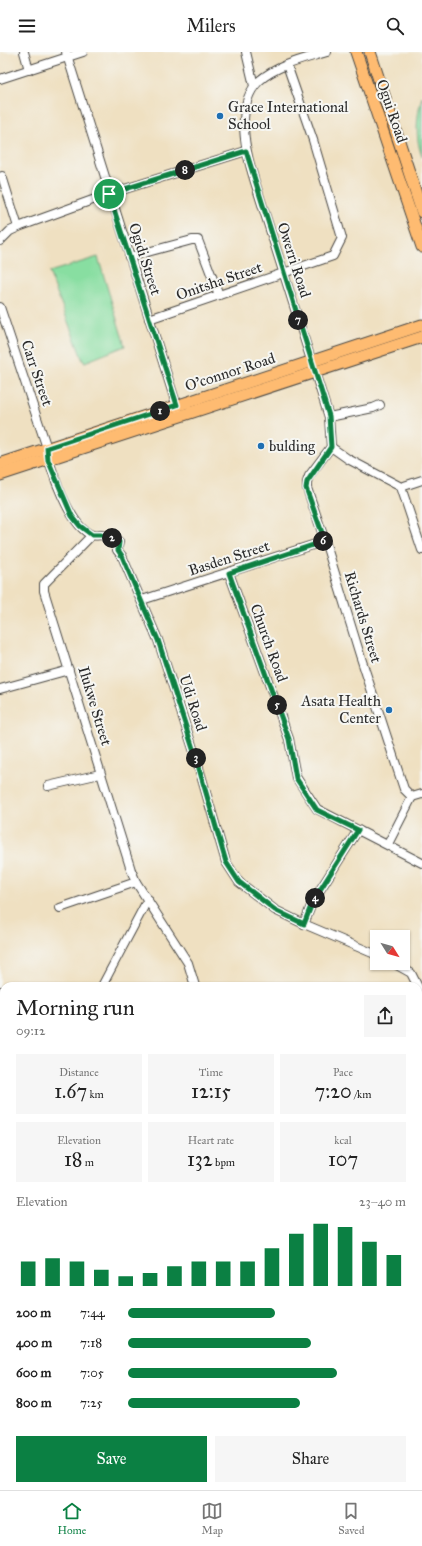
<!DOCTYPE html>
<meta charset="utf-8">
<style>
body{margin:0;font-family:"IM FELL Great Primer",serif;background:#f6f6f6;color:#222;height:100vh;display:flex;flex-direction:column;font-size:15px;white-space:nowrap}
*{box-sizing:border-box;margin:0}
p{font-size:13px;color:#767676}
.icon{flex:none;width:22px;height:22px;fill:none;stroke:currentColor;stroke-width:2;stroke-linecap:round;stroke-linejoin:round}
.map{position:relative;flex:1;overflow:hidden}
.details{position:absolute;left:0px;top:930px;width:422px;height:508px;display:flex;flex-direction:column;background:#fff;border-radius:12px 12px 0 0;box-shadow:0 1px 3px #0004}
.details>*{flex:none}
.needle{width:26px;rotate:127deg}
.buttons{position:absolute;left:370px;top:878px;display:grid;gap:8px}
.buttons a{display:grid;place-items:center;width:40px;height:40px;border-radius:0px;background:#fff;box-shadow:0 1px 3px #0004;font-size:20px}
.pin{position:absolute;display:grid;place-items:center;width:34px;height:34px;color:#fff;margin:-17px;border:2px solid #fff;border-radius:50%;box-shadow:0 1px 4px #0007}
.km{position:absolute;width:20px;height:20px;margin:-10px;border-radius:50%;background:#222;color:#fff;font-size:11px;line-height:20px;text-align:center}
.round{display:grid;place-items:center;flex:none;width:42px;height:42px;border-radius:0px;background:#f6f6f6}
.head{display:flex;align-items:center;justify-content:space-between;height:68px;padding:0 16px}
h1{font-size:22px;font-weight:600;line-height:30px}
.stats{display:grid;grid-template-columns:repeat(3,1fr);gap:6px;height:68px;padding:4px 16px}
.stats div{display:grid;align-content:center;border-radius:0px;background:#f6f6f6;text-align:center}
.stats b{font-size:20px;font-weight:600}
.stats small{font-size:11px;font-weight:400}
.stats p{font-size:11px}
.chart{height:112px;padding:8px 16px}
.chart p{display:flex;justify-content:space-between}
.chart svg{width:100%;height:72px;margin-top:4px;stroke:#0b8043;stroke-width:6}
.cta{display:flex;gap:8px;margin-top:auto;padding:8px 16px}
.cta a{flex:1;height:46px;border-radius:0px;background:#0b8043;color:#fff;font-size:16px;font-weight:600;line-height:46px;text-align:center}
.cta a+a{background:#f6f6f6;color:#222}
ul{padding:0 16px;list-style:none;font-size:13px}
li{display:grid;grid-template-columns:64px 48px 1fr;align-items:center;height:30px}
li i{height:10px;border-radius:5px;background:#0b8043}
header{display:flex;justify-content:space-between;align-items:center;height:52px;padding:0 16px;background:#fff;font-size:18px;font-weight:600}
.tabs{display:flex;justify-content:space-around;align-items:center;height:56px;border-top:1px solid #e0e0e0;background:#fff;font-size:11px;color:#767676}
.tabs a{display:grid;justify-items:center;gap:2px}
.tabs .active{color:#0b8043}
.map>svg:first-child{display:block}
.grass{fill:#88dea1;stroke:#5a8466}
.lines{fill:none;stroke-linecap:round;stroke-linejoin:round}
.minor-casing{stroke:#484642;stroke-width:10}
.major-casing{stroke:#484642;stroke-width:13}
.minor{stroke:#fff;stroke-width:8}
.major{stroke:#febb71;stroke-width:11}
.route-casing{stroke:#fff;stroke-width:8}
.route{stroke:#0b8043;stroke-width:5}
.poi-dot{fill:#1f6fb2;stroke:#f6f6f2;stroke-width:1.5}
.labels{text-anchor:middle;stroke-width:4;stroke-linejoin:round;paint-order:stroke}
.poi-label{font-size:15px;fill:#2b2b2b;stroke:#f6f6f2;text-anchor:start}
.street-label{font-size:15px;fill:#2b2b2b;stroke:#f6f6f2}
</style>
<header><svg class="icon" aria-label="menu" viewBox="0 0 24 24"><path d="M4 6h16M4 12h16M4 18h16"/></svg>Milers<svg class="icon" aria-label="search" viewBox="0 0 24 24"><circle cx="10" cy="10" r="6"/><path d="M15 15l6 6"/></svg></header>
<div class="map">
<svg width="422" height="1438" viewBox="0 0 422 1438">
<rect width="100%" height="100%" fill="#f6f6f2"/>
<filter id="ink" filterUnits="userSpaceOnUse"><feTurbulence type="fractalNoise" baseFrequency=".025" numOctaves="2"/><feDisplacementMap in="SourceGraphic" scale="8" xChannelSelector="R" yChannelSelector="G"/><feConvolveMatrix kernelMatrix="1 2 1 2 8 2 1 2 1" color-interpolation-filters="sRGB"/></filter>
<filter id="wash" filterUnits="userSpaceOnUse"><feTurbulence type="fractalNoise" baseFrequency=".012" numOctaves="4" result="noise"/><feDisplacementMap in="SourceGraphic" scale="16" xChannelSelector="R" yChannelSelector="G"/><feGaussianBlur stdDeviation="0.9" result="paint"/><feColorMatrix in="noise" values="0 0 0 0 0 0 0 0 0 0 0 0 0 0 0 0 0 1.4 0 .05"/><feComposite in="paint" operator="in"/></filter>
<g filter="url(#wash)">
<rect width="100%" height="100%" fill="#efe0c1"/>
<g class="grass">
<path d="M422,45V105C415,85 416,66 422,45Z"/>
<path d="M98,205L125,294L85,310L83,309L49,220Z"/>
</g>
</g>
<g filter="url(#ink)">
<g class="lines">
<g class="minor-casing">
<g id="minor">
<path d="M24,0L29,18"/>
<path d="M66,0L178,358"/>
<path d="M246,0L254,34"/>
<path d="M327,0C304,7 277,13 259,29C234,53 246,102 255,130L329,365L331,395"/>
<path d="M0,27L83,0"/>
<path d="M2,124L18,175"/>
<path d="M0,189L10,179L21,174L109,142L246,99"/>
<path d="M129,205L192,188H198L219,243"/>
<path d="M0,255L47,396C49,417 71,476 92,483C95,484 99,483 101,483C107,484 114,487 119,490L117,498L122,504L158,588L196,706L226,810L239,830L275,858L304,872L377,903"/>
<path d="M149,267L333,204L342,186L313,88L287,13"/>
<path d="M329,365L373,356L380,353"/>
<path d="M331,395L309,424L307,430V436L325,489L360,603L404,737L412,745"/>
<path d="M331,395L348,407L401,435L422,498"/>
<path d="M401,435L422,428"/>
<path d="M92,483L44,532V539L131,818L136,830L188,911L195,934"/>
<path d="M229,521L289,687L296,725L317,757L422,811"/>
<path d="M142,548L325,489"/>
<path d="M0,637L69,618"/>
<path d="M48,734L100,722"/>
<path d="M412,745L422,742"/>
<path d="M388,792L412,745"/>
<path d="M60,856L136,830"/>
<path d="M304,872L313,849L358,778"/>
<path d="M393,911L411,921L422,943"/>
<path d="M102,934L148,847"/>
<path d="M0,939L4,941"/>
<path d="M418,1096L422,1095"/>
<path d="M4,1126L1,1136L4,1156"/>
<path d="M418,1213L422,1225"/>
<path d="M418,1237L422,1236"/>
<path d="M0,1242L4,1241"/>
<path d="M0,1297L4,1296"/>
<path d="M418,1348L422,1347"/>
<path d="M166,1434L168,1438"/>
<path d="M251,1434L252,1438"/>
</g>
</g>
<g class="major-casing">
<g id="major">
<path d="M356,0L422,195"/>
<path d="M370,0L422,160"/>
<path d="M0,412L422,273"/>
<path d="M0,423L422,285"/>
</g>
</g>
<use href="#minor" class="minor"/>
<use href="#major" class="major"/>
</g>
</g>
<g class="lines" filter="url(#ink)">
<g class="route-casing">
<path id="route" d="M246,99L329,364L331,395L307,430L306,436L325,489L229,521L289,687L296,726L317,758L358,778L313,849L304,872L275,858L239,830L226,810L196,706L158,588L122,504L118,498L119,490L101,483H92L80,474L72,464L48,408L47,396L177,353L109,142Z"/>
</g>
<use href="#route" class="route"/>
</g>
<g class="poi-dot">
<circle cx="220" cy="64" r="4"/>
<circle cx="261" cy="394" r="4"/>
<circle cx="389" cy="658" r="4"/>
</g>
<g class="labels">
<g class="poi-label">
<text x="228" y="60">Grace International<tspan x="228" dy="17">School</tspan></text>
<text x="269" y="399">bulding</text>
<text x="381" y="654" text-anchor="end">Asata Health<tspan x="381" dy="17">Center</tspan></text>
</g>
<g class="street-label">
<text transform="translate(392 59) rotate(71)" y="5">Ogui Road</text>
<text transform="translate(145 207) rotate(72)" y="5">Ogidi Street</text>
<text transform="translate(294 208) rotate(72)" y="5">Owerri Road</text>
<text transform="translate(219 229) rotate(-19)" y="5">Onitsha Street</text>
<text transform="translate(230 320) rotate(-18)" y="5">O'connor Road</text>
<text transform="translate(37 321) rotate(71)" y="5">Carr Street</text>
<text transform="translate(229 506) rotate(-18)" y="5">Basden Street</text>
<text transform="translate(363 565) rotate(73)" y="5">Richards Street</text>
<text transform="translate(269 591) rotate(70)" y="5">Church Road</text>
<text transform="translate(193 651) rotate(72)" y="5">Udi Road</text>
<text transform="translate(95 654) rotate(73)" y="5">Ilukwe Street</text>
</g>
</g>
</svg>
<div class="buttons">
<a><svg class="needle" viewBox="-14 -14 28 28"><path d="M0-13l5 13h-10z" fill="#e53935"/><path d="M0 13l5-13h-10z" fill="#767676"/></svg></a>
</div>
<div class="pin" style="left:109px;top:142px;background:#1e9e55"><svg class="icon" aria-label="arrive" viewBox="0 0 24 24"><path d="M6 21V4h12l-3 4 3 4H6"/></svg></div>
<b class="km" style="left:160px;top:359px">1</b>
<b class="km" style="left:112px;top:486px">2</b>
<b class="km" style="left:196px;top:706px">3</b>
<b class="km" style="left:315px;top:846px">4</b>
<b class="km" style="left:277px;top:653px">5</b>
<b class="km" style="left:323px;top:489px">6</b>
<b class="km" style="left:298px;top:268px">7</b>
<b class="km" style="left:185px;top:118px">8</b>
<section class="details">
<div class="head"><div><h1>Morning run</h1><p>09:12</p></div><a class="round"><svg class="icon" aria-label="share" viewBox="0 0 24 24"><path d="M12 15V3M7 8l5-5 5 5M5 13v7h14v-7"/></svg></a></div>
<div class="stats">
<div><p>Distance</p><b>1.67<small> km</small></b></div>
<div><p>Time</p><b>12:15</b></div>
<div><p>Pace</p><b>7:20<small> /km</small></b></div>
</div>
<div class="stats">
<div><p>Elevation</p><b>18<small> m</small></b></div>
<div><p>Heart rate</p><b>132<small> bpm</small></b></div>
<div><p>kcal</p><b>107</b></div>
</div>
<div class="chart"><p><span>Elevation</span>23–40 m</p>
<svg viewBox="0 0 160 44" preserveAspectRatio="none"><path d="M5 44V29M15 44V27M25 44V29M35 44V34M45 44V38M55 44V36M65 44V32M75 44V29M85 44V29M95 44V29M105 44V21M115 44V12M125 44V6M135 44V8M145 44V17M155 44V25"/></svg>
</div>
<ul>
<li><b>200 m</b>7:44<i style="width:53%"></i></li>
<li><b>400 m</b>7:18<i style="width:66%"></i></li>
<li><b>600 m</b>7:05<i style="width:75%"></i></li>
<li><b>800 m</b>7:25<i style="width:62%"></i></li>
</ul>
<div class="cta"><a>Save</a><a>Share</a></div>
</section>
</div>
<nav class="tabs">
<a class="active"><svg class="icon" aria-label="home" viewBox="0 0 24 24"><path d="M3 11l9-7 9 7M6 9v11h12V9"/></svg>Home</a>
<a><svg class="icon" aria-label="map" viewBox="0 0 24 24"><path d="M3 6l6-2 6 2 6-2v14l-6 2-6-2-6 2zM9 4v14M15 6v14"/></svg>Map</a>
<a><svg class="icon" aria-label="saved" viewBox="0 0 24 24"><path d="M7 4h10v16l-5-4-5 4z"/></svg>Saved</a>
</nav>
